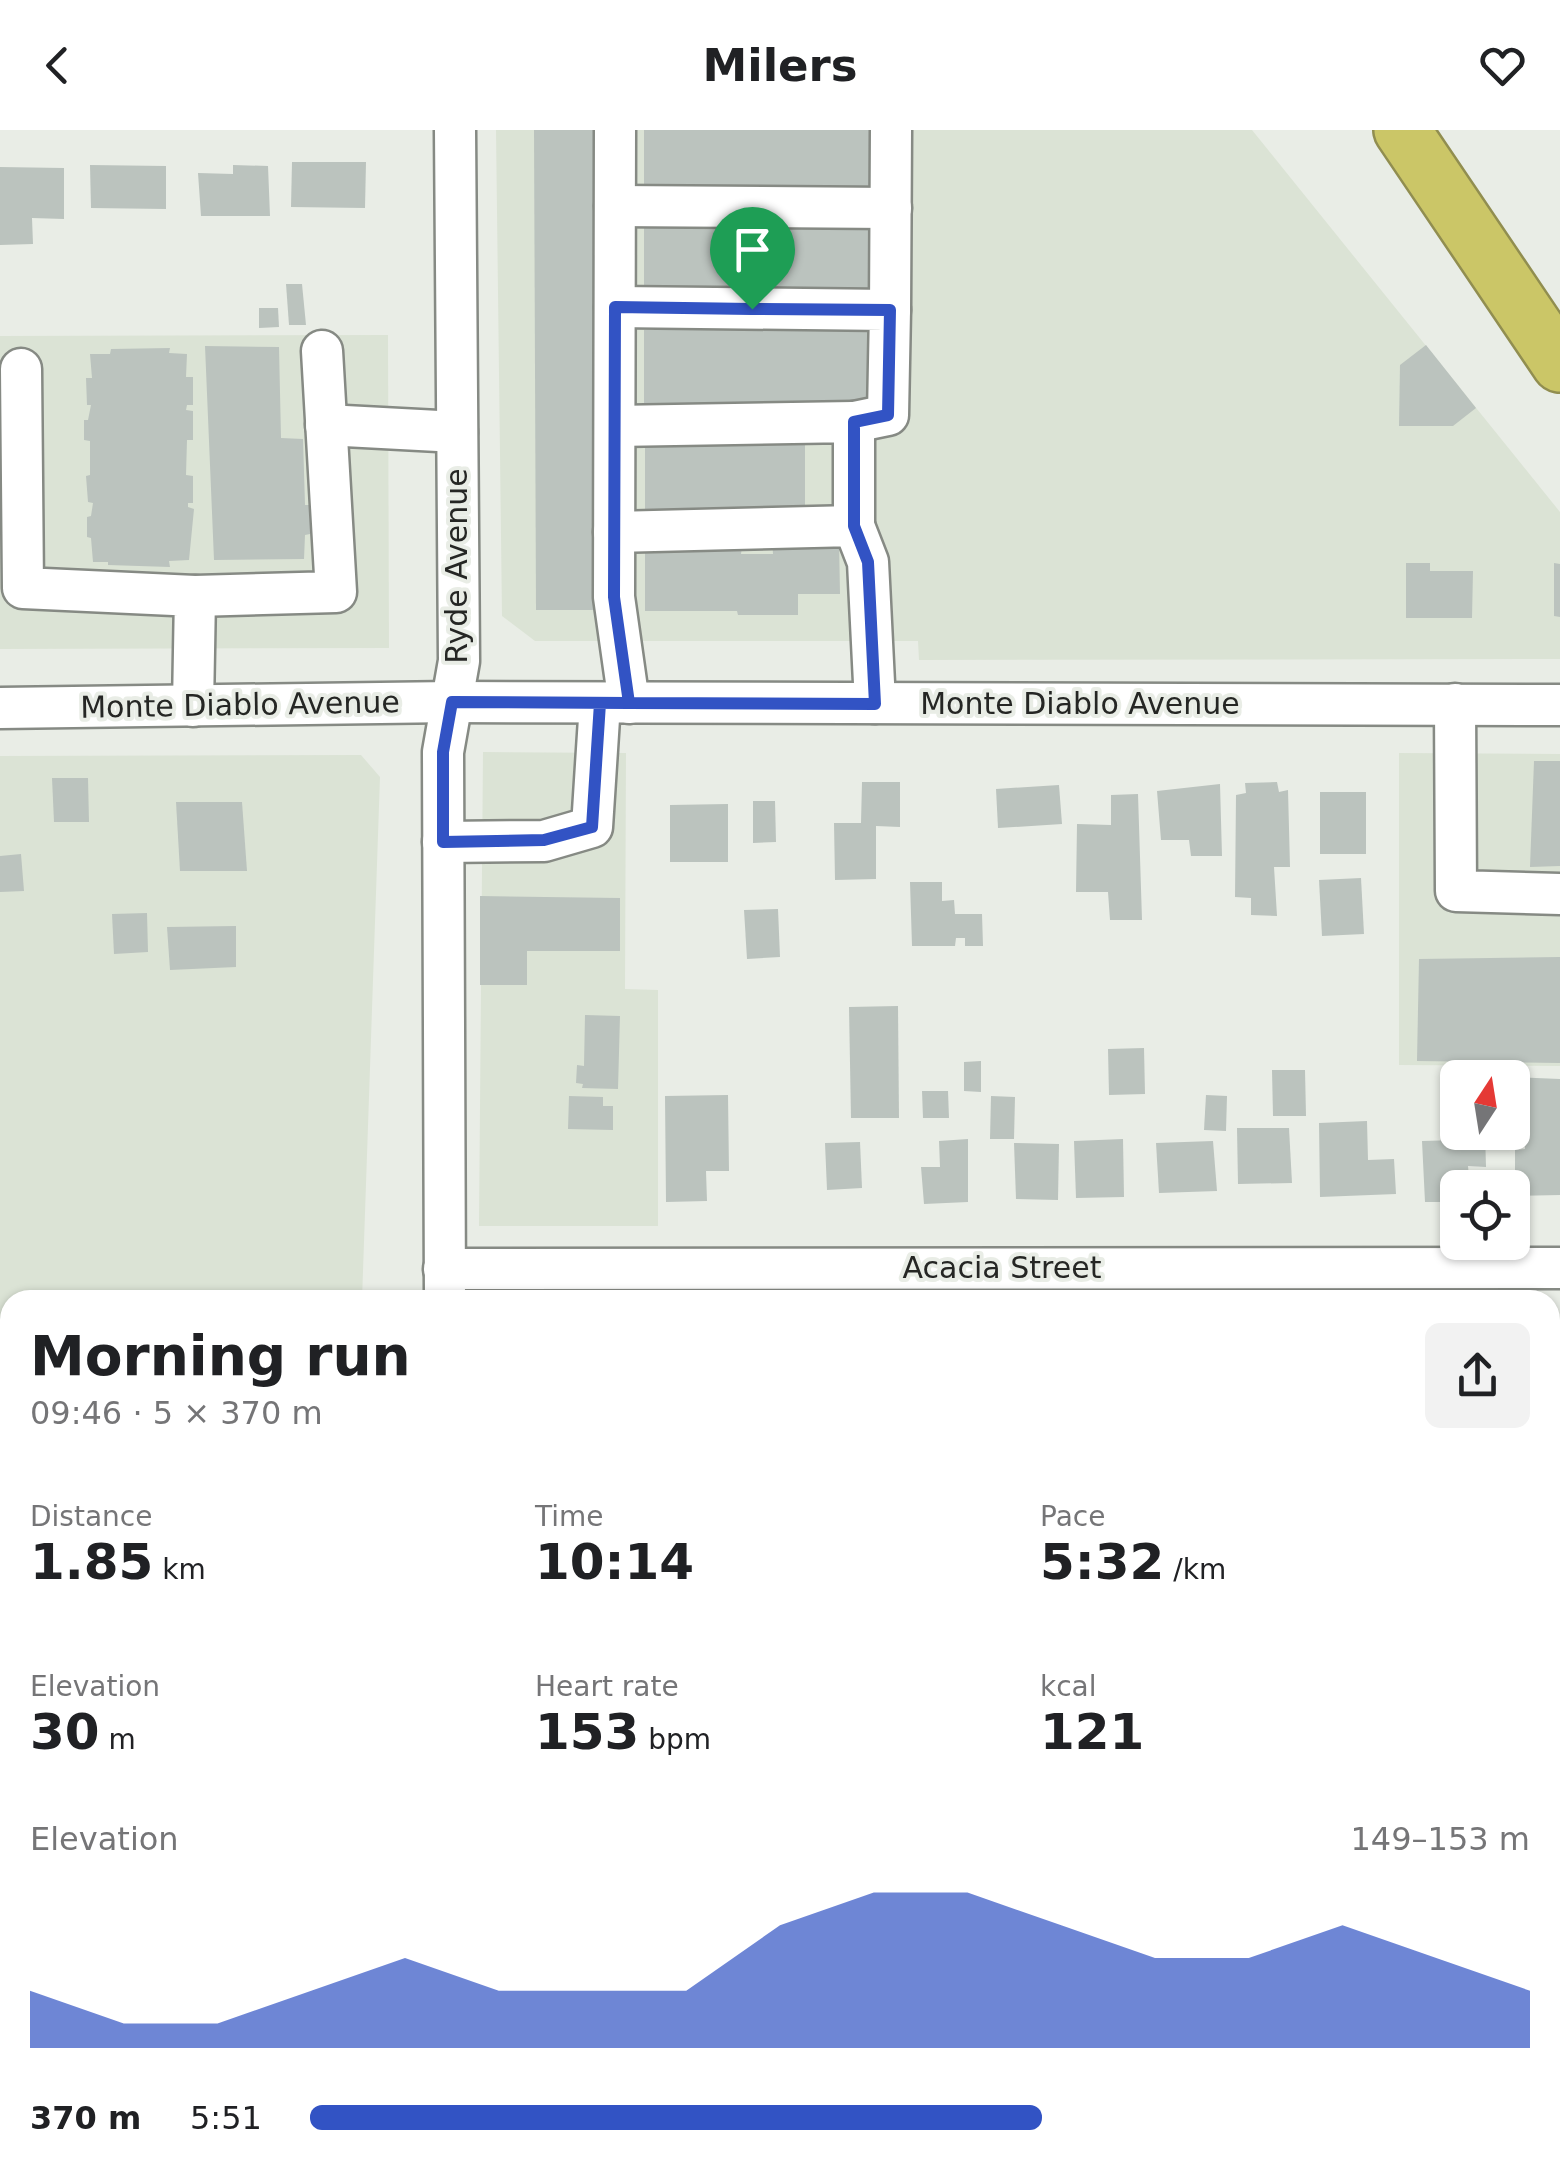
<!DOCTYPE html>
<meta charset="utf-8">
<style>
body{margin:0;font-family:"DejaVu Sans",sans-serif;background:#f2f2f2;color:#202124;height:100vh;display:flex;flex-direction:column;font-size:38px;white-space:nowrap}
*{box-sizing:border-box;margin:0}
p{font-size:32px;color:#757577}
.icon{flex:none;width:55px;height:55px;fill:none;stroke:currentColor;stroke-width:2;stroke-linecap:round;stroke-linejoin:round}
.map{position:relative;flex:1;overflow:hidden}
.sheet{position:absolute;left:0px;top:1160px;width:1560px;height:888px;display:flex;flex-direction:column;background:#fff;border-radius:30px 30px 0 0;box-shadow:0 2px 8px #0004}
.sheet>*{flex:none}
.needle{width:65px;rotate:12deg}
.buttons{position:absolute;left:1440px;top:930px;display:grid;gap:20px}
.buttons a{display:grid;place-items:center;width:90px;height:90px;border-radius:15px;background:#fff;box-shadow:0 2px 8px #0004;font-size:50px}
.pin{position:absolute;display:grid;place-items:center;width:85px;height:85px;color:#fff;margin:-102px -42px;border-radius:50% 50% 50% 0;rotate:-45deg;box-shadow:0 0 10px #0007}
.pin .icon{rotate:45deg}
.round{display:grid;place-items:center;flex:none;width:105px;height:105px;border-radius:15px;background:#f2f2f2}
.headline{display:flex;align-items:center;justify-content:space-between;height:170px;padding:0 30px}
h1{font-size:55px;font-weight:700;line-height:75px}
.metrics{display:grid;grid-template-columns:repeat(3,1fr);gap:15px;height:170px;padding:10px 30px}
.metrics div{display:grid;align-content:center}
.metrics b{font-size:50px;font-weight:700}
.metrics small{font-size:28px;font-weight:400}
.metrics p{font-size:28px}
.chart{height:280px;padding:20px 30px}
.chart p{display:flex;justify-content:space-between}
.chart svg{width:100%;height:180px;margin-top:10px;fill:#3253c4;opacity:.7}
ul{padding:0 30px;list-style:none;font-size:32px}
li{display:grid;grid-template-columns:160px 120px 1fr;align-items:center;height:75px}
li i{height:25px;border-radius:12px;background:#3253c4}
header{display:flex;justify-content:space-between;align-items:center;height:130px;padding:0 30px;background:#fff;font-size:45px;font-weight:700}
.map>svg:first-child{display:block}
.built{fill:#dbe3d5}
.building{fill:#bbc3be}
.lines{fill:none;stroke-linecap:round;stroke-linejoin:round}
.minor-casing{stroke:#868a84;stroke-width:45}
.highway-casing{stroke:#918e50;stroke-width:60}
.minor{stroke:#fff;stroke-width:40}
.highway{stroke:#cbc667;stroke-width:55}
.route-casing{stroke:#fff;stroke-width:20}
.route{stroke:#3253c4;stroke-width:12}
.labels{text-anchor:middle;stroke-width:8;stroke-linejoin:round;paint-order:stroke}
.street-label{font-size:30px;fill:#252624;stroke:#e9ede6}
</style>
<header><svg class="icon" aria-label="back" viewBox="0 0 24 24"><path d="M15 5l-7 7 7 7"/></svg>Milers<svg class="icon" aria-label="heart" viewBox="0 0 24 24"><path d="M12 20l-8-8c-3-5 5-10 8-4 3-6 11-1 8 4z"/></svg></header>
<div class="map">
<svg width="1560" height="2047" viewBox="0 0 1560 2047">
<rect width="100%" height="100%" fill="#e9ede6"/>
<g class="built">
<path d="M496,0H1252L1560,382V529L919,530L918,511H535L502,486Z"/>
<path d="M388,205L389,518L0,519V206Z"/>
<path d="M483,622L626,623L625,859L658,860V1096H479Z"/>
<path d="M1399,623L1560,624V936L1399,935Z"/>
<path d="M361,625L380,647L362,1170H10V2038H1550V1807H1560V2047H0V626Z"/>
<rect x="1550" y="1415" width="10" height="238"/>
</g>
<g class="building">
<path d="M534,0H600L601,480H536Z"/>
<rect x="644" y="0" width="231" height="65"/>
<path d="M292,32H366L365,78L291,77Z"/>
<path d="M90,35L166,36V79L91,78Z"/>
<path d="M233,35L268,36L270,86H201L198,43L233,44Z"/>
<path d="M0,37L64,38V89L32,88L33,114L0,115Z"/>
<path d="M644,95L875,96L876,168H644Z"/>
<path d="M286,154H302L306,195H289Z"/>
<path d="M259,178H278L279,197L259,198Z"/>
<rect x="644" y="200" width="231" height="73"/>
<path d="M1426,215L1476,278L1453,296H1399L1400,235Z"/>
<path d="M205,216L279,217L281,308L303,309L305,375H311L310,404L305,405L304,429L214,430Z"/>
<path d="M170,218L169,223L187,224L186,247H193V275H187L186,280L193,281V310H187L186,345L193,346V373H188V377L194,379L189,430L169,431L170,437L108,435V432H93L91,408L87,407V387L91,386L93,373L88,372L86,346L90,345V311L84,310V290H88L91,275H87L86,248H92L90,224H110L111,219Z"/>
<rect x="645" y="312" width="160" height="72"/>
<path d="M772,410H839L840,464H798V485H738L737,481H645V417H742L741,424H773Z"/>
<path d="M1406,433H1430V441H1473L1472,488H1406Z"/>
<path d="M1554,433L1560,434V487L1554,486Z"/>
<path d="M1534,631H1560V736L1530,737Z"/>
<path d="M52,648H88L89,692H54Z"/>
<path d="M862,652H900V697L876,696V749L835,750L834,693H861Z"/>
<path d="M1277,652L1279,662L1288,660L1290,737H1274L1277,786L1251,785V768L1235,767L1236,665L1246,663L1245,653Z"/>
<path d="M1220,654L1222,726H1191L1189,710H1161L1157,661Z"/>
<path d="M1059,655L1062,694L998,698L996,659Z"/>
<rect x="1320" y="662" width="46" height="62"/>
<path d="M1138,664L1142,790H1110L1108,762H1076L1077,694L1111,695V665Z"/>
<path d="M753,671H775L776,712L753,713Z"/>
<path d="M176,672H242L247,741H180Z"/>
<path d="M728,674V732H670V675Z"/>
<path d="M21,724L24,761L0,762V726Z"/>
<path d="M1361,748L1364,804L1322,806L1319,750Z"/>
<path d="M910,752H942V771L954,770L955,784H982L983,816H965V808H956L955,816H912Z"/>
<path d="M480,766L620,768V821H527V855H480Z"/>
<path d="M778,779L780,827L747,829L744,780Z"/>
<path d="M147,783L148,822L114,824L112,784Z"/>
<path d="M236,796V837L170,840L167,797Z"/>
<path d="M1560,827V933L1417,931L1419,829Z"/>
<path d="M898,876L899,988H851L849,877Z"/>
<path d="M585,885L620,886L618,959L582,958L583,954L576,953L577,935L584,936Z"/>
<path d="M1144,918L1145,964L1109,965L1108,919Z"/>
<path d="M981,931V962L964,961V932Z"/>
<path d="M1272,940H1305L1306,986H1273Z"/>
<path d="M1515,947L1560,949V1065L1515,1066V1020L1525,1019V996H1516Z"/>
<path d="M922,961H948L949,988H923Z"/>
<path d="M728,965L729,1041H706L707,1071L666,1072L665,966Z"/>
<path d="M1206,965L1227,966L1226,1001L1204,1000Z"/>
<path d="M569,966L603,967V976H613V1000L568,999Z"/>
<path d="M991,966L1015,967L1014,1009H990Z"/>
<path d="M1367,991L1368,1030L1394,1029L1396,1064L1320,1067L1319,993Z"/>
<path d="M1237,998H1289L1292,1053L1238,1054Z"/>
<path d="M1458,1002H1485L1486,1037L1468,1036L1470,1058H1458V1072H1425L1422,1011L1458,1010Z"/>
<path d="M968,1009V1072L924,1074L921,1037H940L939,1011Z"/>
<path d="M1123,1009L1124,1067L1076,1068L1074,1011Z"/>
<path d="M1213,1011L1217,1061L1159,1063L1156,1013Z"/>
<path d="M860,1012L862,1058L827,1060L825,1013Z"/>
<path d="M1014,1013L1059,1014L1058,1070L1016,1069Z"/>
<path d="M1560,1282V1312L1550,1313V1283Z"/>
<path d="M1551,1337L1560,1338V1398L1550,1397Z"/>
<path d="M1550,1419H1560V1487L1551,1486Z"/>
<rect x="1550" y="1564" width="10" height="52"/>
</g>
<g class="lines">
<g class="minor-casing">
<g id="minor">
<path d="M615,0L614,467L629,573"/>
<path d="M615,76L891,78"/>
<path d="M615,177L890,180L888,285L854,292"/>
<path d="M890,180L891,0"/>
<path d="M21,239L23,458L195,466L193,576"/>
<path d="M326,295L457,302"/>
<path d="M615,296L854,292V396"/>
<path d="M614,402L854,396L868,432L875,573"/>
<path d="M195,466L336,462L322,221"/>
<path d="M1455,574L1456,761L1560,764"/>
<path d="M0,578L452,572L1560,575"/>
<path d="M443,712L544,711L592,697L600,573"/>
<path d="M444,1139L1560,1138"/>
<path d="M445,1170L443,622L459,531L455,0"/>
<path d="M1550,1708H1560"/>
</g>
</g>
<g class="highway-casing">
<path id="highway" d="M1402,0L1560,234"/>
</g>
<use href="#minor" class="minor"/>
<use href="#highway" class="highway"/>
</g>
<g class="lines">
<g class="route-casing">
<path id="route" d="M752,179L615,177L614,467L629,573L452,572L443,622V712L544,710L592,697L600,573H629L875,574L868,432L854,396V292L888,285L890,180L752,179"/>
</g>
<use href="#route" class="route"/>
</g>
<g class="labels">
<g class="street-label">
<text transform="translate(457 436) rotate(-90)" y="10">Ryde Avenue</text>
<text x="1080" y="584">Monte Diablo Avenue</text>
<text transform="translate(240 575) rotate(-1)" y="10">Monte Diablo Avenue</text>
<text x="1002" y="1148">Acacia Street</text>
</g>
</g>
</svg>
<div class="buttons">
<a><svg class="needle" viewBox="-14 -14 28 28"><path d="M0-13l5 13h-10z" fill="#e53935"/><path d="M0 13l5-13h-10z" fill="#757577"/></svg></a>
<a><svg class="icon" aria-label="locate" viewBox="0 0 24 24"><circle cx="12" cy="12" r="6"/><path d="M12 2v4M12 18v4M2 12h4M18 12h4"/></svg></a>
</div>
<div class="pin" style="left:752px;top:179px;background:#1e9e55"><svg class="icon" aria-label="arrive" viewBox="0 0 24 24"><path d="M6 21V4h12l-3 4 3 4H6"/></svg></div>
<section class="sheet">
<div class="headline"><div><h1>Morning run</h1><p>09:46 · 5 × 370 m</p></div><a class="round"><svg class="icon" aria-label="share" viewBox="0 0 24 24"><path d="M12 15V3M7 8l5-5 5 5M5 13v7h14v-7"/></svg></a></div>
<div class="metrics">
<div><p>Distance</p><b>1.85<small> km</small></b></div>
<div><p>Time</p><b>10:14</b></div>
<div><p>Pace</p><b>5:32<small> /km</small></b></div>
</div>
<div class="metrics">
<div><p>Elevation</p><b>30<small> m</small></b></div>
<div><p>Heart rate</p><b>153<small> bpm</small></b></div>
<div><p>kcal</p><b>121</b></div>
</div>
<div class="chart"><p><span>Elevation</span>149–153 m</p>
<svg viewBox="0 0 160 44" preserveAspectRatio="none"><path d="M0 44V30L10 38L20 38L30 30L40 22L50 30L60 30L70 30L80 14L90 6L100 6L110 14L120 22L130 22L140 14L150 22L160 30V44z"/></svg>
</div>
<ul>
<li><b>370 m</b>5:51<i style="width:60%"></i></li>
</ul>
</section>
</div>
